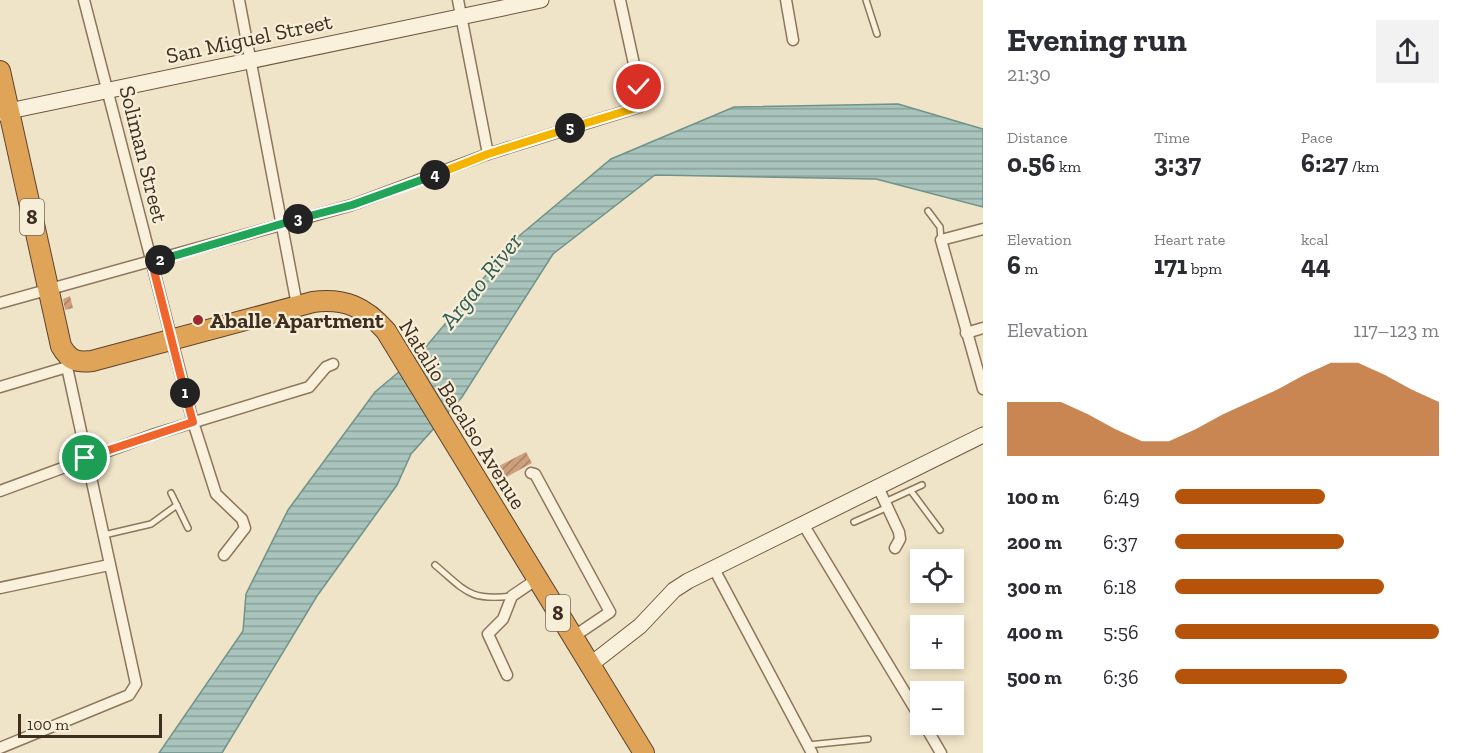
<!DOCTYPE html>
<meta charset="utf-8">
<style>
body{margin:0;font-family:"Zilla Slab",serif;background:#f2f2f3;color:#2b2b33;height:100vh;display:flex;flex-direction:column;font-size:22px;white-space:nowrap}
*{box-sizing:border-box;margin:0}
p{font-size:20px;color:#7c7c81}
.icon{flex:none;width:33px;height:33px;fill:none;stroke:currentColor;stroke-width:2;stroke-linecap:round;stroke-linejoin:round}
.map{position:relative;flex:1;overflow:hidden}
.details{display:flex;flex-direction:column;background:#fff;width:480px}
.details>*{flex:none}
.controls{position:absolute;left:910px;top:549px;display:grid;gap:12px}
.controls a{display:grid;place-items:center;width:54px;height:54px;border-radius:0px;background:#fff;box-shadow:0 3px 9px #0003;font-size:30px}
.scale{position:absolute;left:18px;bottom:15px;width:144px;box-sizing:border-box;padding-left:6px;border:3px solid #3d2e20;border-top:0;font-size:16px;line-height:21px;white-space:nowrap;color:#3d2e20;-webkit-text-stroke:4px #f7eed8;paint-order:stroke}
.pin{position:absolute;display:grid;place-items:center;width:51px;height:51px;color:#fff;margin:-26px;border:3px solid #fff;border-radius:50%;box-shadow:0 2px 6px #0007}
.km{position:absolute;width:30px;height:30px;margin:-15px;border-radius:50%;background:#222;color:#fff;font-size:16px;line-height:30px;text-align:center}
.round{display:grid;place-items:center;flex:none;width:63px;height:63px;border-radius:0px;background:#f2f2f3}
.head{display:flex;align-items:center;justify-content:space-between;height:102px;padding:0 24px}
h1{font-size:33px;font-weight:700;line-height:45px}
.metrics{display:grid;grid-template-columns:repeat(3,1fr);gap:9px;height:102px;padding:6px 24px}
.metrics div{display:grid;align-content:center}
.metrics b{font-size:26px;font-weight:700}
.metrics small{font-size:16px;font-weight:400}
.metrics p{font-size:16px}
.chart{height:168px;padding:12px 24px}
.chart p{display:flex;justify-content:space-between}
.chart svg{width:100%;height:108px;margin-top:6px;fill:#b45309;opacity:.7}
ul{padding:0 24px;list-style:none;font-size:20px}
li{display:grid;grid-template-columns:96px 72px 1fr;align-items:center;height:45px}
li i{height:15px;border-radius:8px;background:#b45309}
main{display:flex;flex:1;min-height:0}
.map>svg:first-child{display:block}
.water{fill:url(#water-rules);stroke:#6f938a;stroke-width:1.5}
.building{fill:url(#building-hatch)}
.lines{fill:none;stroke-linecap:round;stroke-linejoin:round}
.lane-casing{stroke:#8d765c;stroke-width:8}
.street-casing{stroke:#8d765c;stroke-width:13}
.secondary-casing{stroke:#6f573f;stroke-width:17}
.highway-casing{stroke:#5b4430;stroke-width:22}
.lane{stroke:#faf1dc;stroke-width:5}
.street{stroke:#faf1dc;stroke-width:10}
.secondary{stroke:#faf1dc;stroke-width:15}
.highway{stroke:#e0a458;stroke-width:20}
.split-1-casing{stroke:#fff;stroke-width:12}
.split-2-casing{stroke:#fff;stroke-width:12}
.split-3-casing{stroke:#fff;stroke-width:12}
.split-4-casing{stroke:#fff;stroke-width:12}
.split-5-casing{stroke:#fff;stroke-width:12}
.split-6-casing{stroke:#fff;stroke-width:12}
.split-1{stroke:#f0652b;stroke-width:8}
.split-2{stroke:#f0652b;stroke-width:8}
.split-3{stroke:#22a559;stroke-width:8}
.split-4{stroke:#22a559;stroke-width:8}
.split-5{stroke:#f5b400;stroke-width:8}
.split-6{stroke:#f5b400;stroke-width:8}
.poi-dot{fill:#9e2a2b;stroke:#f7eed8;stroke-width:2}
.labels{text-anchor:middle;stroke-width:4.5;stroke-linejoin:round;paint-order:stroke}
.shield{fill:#f7eed8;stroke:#756857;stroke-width:1.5}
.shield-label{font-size:21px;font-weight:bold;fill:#3d2e20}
.street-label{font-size:22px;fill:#3d2e20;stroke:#f7eed8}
.poi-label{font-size:22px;font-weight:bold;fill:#3d2e20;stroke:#f7eed8;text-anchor:start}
.water-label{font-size:24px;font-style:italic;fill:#2f5d5a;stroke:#f7eed8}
</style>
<main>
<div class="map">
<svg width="983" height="753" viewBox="0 0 983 753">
<defs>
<pattern id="water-rules" width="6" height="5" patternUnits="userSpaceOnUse" patternTransform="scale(1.5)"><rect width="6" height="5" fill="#a9c4bc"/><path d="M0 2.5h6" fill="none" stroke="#8ba098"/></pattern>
<pattern id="building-hatch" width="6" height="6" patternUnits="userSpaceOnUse" patternTransform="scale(1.5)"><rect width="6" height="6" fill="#cf9f7d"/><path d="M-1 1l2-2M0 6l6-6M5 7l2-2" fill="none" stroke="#a98266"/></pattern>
</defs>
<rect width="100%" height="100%" fill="#f0e4c8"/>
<path class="water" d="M898,104L983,129V207L876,179L655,175L553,254L462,397L411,454L397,485L317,596L222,753H159L243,631L246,594L288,510L375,392L419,355L519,236L611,159L734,107Z"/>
<g class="building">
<path d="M70,296L73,308L65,310L63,299Z"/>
<path d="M526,452L532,463L503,479L497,467Z"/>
</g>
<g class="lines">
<g class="lane-casing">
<g id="lane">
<path d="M866,0L877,34"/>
<path d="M928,211L940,227L941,240"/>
<path d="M911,491L940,530"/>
<path d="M171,493L188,528"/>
<path d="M885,502L922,485"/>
<path d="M854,522L888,507"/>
<path d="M104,535L151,524L177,505"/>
<path d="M435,565C466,591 469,601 512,596"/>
<path d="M808,745L868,739"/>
</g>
</g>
<g class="street-casing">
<g id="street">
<path d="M84,0L193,422L216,494L242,519L245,528L224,555"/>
<path d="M239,0L297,305"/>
<path d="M458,0L488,154"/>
<path d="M786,0L793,40"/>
<path d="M983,229L941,240L983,389"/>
<path d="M0,303L352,205L488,154L639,107V87L620,0"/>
<path d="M966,333L983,328"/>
<path d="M0,387L67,367"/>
<path d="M531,473L535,474L610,612L573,637"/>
<path d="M878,487L899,532L900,539L895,548"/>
<path d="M0,491L152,435L309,387L326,367L333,364"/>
<path d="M803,524L921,719"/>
<path d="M713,567L812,753"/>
<path d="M0,588L109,565"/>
<path d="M507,675L488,634L503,619L512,596L537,579"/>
<path d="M924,724L941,753"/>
<path d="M0,748L129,695L136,684L67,367L71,360"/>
</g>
</g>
<g class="secondary-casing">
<g id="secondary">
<path d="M0,113L541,0"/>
<path d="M590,665L640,626L674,590L688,581L983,435"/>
</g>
</g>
<g class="highway-casing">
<path id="highway" d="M0,71L61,346C69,360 76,363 92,361L313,302C345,298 365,307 386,331L644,753"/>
</g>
<use href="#lane" class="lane"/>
<use href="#street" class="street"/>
<use href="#secondary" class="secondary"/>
<use href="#highway" class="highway"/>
</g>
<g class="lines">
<g class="split-1-casing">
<path id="split-1" d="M85,458L193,422L185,393"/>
</g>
<g class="split-2-casing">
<path id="split-2" d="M160,260L152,263L185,393"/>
</g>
<g class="split-3-casing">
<path id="split-3" d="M160,260L298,219"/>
</g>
<g class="split-4-casing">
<path id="split-4" d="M298,219L352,205L435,175"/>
</g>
<g class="split-5-casing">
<path id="split-5" d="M435,175L488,154L570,128"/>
</g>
<g class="split-6-casing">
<path id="split-6" d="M570,128L639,107V87"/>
</g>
<use href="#split-1" class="split-1"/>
<use href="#split-2" class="split-2"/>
<use href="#split-3" class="split-3"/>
<use href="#split-4" class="split-4"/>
<use href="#split-5" class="split-5"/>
<use href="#split-6" class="split-6"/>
</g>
<circle class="poi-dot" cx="198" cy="320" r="6"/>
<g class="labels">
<g class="shield">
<rect x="20" y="199" width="24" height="36" rx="4.5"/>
<rect x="546" y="595" width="24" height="36" rx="4.5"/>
</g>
<g class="shield-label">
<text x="32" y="224">8</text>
<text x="558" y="620">8</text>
</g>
<g class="street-label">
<text transform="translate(249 38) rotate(-12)" y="8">San Miguel Street</text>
<text transform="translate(144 154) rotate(76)" y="8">Soliman Street</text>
<text transform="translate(463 414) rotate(58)" y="8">Natalio Bacalso Avenue</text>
</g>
<g class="poi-label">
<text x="210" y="328">Aballe Apartment</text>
</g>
<g class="water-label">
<text transform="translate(481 281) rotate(-51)" y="8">Argao River</text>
</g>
</g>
</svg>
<div class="controls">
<a><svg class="icon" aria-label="locate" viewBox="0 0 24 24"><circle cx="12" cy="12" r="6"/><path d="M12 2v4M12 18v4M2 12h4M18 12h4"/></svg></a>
<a>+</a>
<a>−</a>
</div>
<div class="scale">100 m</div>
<div class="pin" style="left:85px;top:458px;background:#1e9e55"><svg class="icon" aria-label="arrive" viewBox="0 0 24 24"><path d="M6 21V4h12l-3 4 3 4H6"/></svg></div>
<div class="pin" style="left:639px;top:87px;background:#d93025"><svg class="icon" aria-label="check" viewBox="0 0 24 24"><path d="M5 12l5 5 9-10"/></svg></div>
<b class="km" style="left:185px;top:393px">1</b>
<b class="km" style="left:160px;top:260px">2</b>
<b class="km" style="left:298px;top:219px">3</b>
<b class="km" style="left:435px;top:175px">4</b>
<b class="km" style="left:570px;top:128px">5</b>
</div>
<section class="details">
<div class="head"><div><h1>Evening run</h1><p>21:30</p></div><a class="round"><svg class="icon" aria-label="share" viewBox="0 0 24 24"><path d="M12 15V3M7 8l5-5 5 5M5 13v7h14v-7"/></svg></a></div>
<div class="metrics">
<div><p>Distance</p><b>0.56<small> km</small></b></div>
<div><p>Time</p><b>3:37</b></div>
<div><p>Pace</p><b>6:27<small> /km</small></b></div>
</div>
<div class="metrics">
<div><p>Elevation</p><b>6<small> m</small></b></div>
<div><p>Heart rate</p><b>171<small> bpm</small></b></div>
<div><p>kcal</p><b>44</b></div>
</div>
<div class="chart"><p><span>Elevation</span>117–123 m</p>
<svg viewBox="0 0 160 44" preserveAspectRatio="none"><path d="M0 44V22L10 22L20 22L30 27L40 33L50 38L60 38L70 33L80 27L90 22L100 17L110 11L120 6L130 6L140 11L150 17L160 22V44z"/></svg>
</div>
<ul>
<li><b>100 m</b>6:49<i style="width:57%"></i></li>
<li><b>200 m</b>6:37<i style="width:64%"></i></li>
<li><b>300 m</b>6:18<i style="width:79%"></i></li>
<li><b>400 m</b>5:56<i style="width:100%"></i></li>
<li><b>500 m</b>6:36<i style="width:65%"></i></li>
</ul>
</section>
</main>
